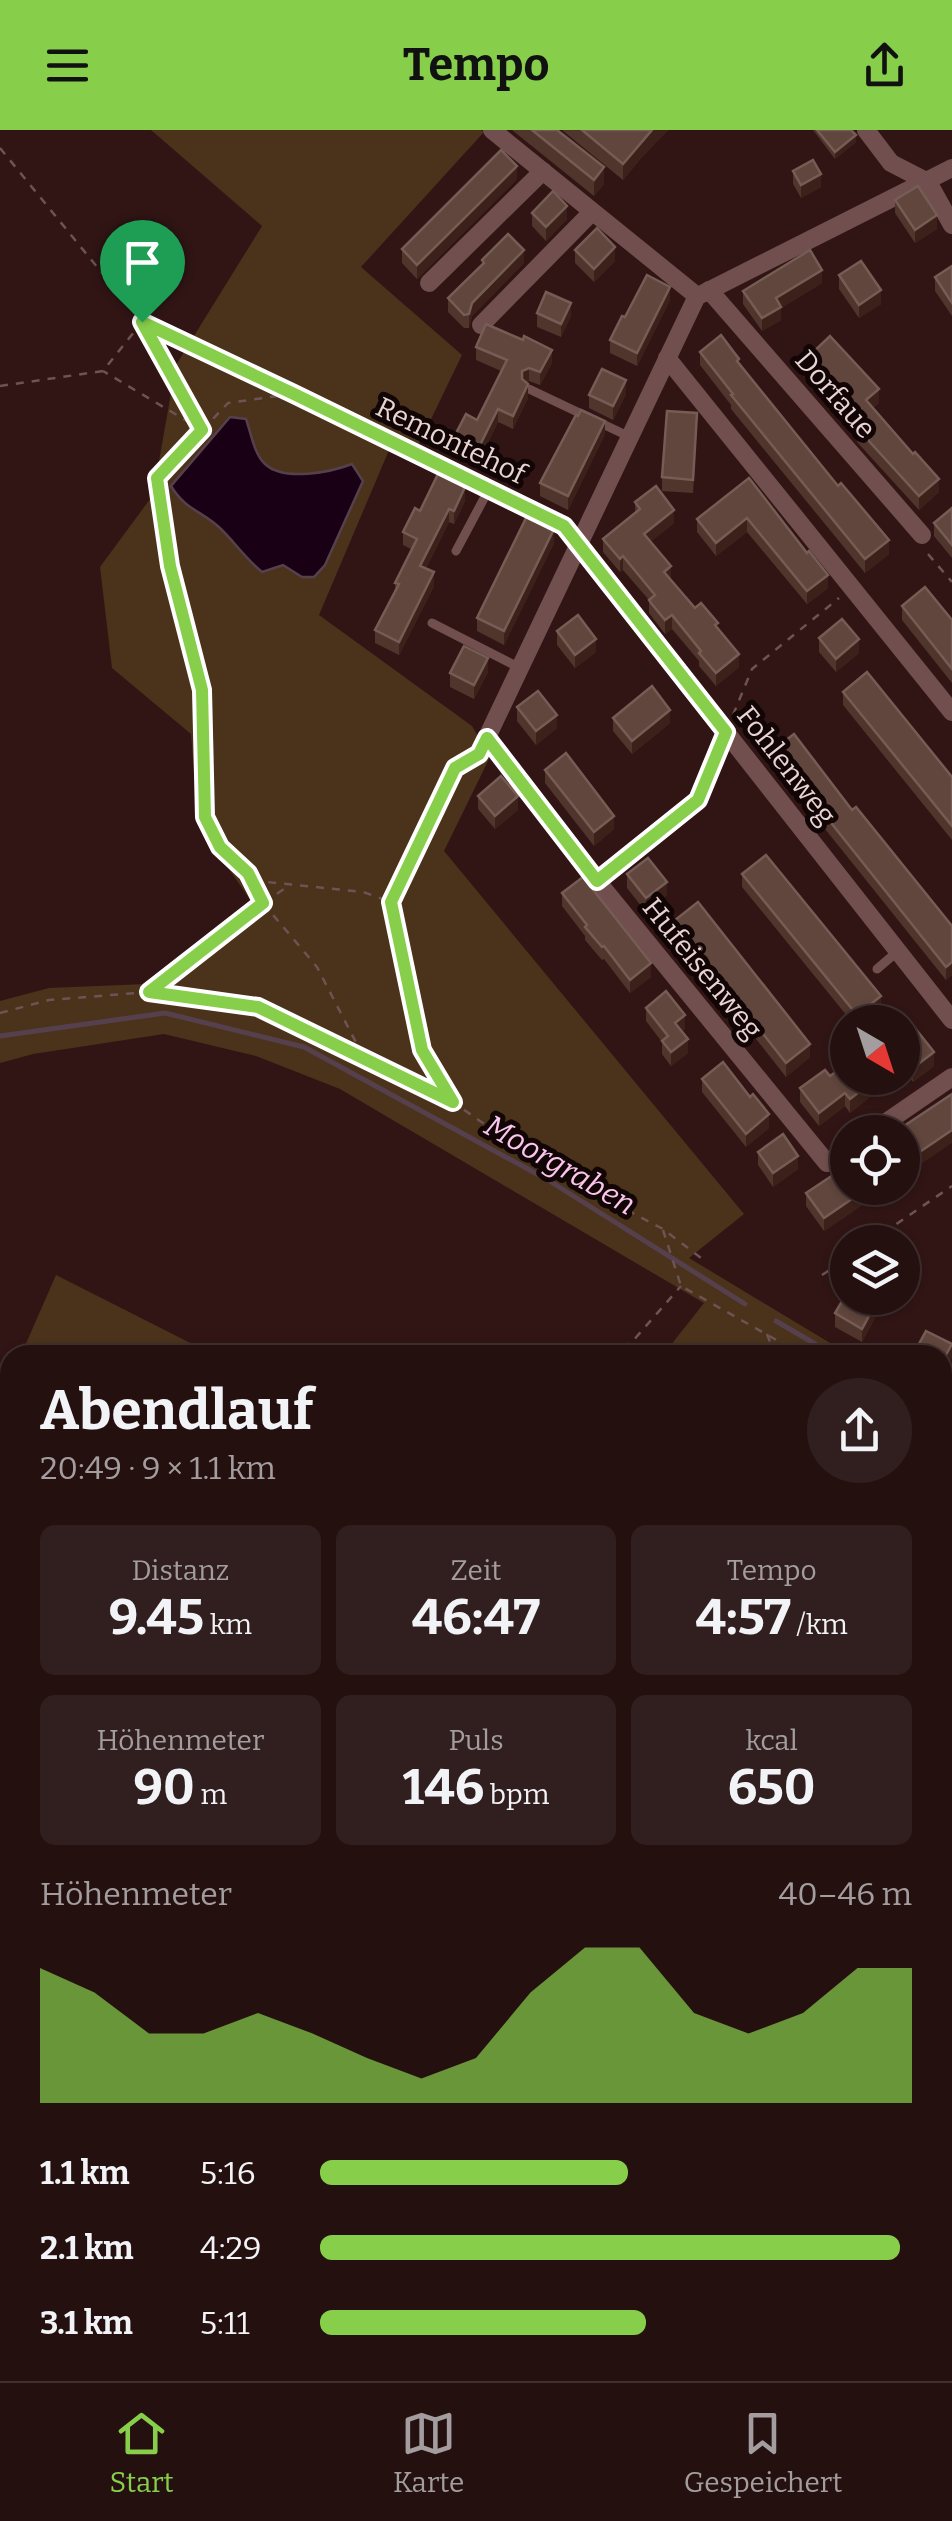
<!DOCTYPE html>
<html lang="de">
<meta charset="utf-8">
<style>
body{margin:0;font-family:Bitter,serif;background:#311e1e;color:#f1f3f6;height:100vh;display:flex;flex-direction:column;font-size:38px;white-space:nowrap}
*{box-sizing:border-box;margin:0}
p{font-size:32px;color:#a39d9f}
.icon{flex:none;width:55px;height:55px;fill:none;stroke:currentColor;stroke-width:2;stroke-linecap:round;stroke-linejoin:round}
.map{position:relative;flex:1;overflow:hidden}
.sheet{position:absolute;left:0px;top:1215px;width:952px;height:1038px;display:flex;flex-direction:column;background:#251010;border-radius:30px 30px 0 0;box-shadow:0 2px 8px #0004,0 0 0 2px #423030}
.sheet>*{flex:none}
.needle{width:65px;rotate:141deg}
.buttons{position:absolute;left:830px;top:875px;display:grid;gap:20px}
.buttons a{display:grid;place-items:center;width:90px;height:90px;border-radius:50%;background:#251010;box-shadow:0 2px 8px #0004,0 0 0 2px #423030;font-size:50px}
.pin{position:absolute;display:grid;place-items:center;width:85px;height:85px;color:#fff;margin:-102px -42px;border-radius:50% 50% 50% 0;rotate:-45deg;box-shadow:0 0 10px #0007}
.pin .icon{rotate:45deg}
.round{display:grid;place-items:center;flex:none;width:105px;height:105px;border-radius:52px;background:#311e1e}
.headline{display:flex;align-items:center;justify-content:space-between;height:170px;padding:0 40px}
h1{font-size:55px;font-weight:700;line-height:75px}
.metrics{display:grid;grid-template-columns:repeat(3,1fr);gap:15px;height:170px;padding:10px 40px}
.metrics div{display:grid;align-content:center;border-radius:15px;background:#311e1e;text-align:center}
.metrics b{font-size:50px;font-weight:700}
.metrics small{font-size:28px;font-weight:400}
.metrics p{font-size:28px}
.chart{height:280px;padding:20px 40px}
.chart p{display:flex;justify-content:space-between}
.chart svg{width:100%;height:180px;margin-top:10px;fill:#87cf4a;opacity:.7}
ul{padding:0 40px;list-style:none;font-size:32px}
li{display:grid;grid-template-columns:160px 120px 1fr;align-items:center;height:75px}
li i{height:25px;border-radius:12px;background:#87cf4a}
header{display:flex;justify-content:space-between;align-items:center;height:130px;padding:0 40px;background:#87cf4a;color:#111;font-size:45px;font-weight:700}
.tabs{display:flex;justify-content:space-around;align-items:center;height:140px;border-top:2px solid #423030;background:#251010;font-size:28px;color:#a39d9f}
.tabs a{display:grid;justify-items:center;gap:5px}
.tabs .on{color:#87cf4a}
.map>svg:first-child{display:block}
.green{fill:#4a331a}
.water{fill:#190014;stroke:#57404d;stroke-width:2.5}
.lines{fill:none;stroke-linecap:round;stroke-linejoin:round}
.stream{stroke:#57404d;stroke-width:5}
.path{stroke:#6d5353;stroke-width:2.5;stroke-dasharray:8 8;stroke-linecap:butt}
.service{stroke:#714f4e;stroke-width:9}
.minor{stroke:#714f4e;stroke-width:18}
.wall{fill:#4f352b}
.shaded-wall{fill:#3c211a}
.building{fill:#60463d;stroke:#755c54;stroke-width:2.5}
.route-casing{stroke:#fff;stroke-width:20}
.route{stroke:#87cf4a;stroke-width:12}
.labels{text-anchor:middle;stroke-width:10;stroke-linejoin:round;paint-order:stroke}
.street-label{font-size:28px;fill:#e8d4d3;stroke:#110505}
.water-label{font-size:30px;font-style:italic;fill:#fbc6ed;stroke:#110505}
</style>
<header><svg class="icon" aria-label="menu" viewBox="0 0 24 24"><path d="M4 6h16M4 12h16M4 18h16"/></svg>Tempo<svg class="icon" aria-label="share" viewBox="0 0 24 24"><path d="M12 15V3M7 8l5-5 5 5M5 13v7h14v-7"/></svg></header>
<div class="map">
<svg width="952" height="2251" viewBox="0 0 952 2251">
<rect width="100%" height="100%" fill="#311515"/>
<g class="green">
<path d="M151,0H481L484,2L361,137L462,225L418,316L395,306L319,485L472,596L490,627L444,721L744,1084L689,1128L850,1225H663L704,1173L340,959L256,926L164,904L33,924L0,933V871L49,858L146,854L251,771L198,694L191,604L112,538L100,437L153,365L176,235L262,96Z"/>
<path d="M56,1145L214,1225H21Z"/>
<path d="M10,1249V1977L6,1967L0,1965V1272Z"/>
<path d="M943,1858L952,1863V2251H429L425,2243L942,2242Z"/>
</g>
<path class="water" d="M230,287L246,289C251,303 254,324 265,334C284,352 331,342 352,334L363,351L325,435L314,447H302L283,435L262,442C246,429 236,414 221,399C203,381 186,381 171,356Z"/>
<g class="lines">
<g class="stream">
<path d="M0,906L165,883L304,917L548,1050L745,1174"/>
<path d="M776,1191L834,1225"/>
<path d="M942,1288L952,1294"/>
</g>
<g class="path">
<path d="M0,18L142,192L279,257"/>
<path d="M0,256L103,241L142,192L202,300L103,241"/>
<path d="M278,266L228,273L157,348L169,436L202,559L205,687L220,717L248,743L267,752L363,762L391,772"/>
<path d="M928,424L952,452"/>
<path d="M733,585L752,539L839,468"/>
<path d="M464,633L455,638L391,772L422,920L453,972L548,1039L663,1099L701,1128"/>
<path d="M610,741L698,670L718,620"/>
<path d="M249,744L263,773L317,837L363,926"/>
<path d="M150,861L263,773L287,757"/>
<path d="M0,883L49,870L149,862L258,877L449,970"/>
<path d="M663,1100L681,1156L803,1225"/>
<path d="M870,1112L952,1056"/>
<path d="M822,1145L848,1128"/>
<path d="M767,1204L775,1225"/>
<path d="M608,1225L632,1212L681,1156"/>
<path d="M942,1308L952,1314"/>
<path d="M0,1495L10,1494"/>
<path d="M942,1921L952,1926"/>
<path d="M0,1926L10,1916"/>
<path d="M942,2016L952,2021"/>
<path d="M942,2037L952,2027"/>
<path d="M792,2251L794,2242"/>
</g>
<g class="service">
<path d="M529,259L630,307"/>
<path d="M456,421L489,359"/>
<path d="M432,493L520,538"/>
<path d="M877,839L898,821"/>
</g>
<g class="minor">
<path d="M492,0L697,166"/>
<path d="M866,0L891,33L928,52L952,95"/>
<path d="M429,153L543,41"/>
<path d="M709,160L922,405"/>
<path d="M702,164L952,38"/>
<path d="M481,195L592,82"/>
<path d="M667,228L952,582"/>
<path d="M294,264L564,396L952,890"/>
<path d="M487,608L597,751L827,1033L848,1019"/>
<path d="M479,624L697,166"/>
<path d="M872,1002L952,947"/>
</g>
</g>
<g class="wall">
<path d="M512,0H557L604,54L594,66Z"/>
<path d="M562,0H668L641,28L623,50Z"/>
<path d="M813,0H851L856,12L835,29Z"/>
<path d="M793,41L821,57L801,68L793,54Z"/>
<path d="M517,49L417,149L402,133V119Z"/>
<path d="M895,70L937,99L915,113L895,83Z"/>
<path d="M532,83L567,89L546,111L532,96Z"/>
<path d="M575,120L615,131L594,152L575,133Z"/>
<path d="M482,130L524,133L472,186L469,198H464L448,182V168L482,136Z"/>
<path d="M952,136V186L935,161V147Z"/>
<path d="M839,145L881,174L859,188L839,159Z"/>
<path d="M822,153L781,178V190L762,201L743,174V161Z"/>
<path d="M670,170L637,236L610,223V210L625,187Z"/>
<path d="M537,183L571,186L561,207L537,197Z"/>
<path d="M476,217L552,233L540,255L529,251L526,253L528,268L513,299L498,292L476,337L452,325V311L477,290L501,241L476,230Z"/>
<path d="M700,222L739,233L889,424L865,443L731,279V275L700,235Z"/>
<path d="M811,224L879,273L873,278L939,362L919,380L857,312V303L835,276V264L811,238Z"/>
<path d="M626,264L613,290L589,278V265Z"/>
<path d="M697,297L693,363L662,361V347Z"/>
<path d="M605,304L568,380L540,366V353Z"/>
<path d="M749,348L828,458L807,474L747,402L716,426L697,402V389Z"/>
<path d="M465,371L454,394L449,392L426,438L434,456L399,525L375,513V500L395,462V453L411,419L403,415V402L420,381Z"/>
<path d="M635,372L674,393L650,412L671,450L695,478L718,498L739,537L716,556L699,536V531L672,499L665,504L649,483V470L623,440L620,442L603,422V409L635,383Z"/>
<path d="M952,378V428L934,406V393Z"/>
<path d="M554,413L504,515L477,501V488Z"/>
<path d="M902,476L952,490V553L902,490Z"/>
<path d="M557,501L596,522L575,538L557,515Z"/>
<path d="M819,508L859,523L836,542L819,522Z"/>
<path d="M488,542L474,569L450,557V543Z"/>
<path d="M843,562L952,647V710L843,575Z"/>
<path d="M517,577L557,598L536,615L517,591Z"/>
<path d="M613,588L670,593L632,624L613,601Z"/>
<path d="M773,620L852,680L952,796V845L946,850L773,634Z"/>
<path d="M545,640L614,699L594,716L545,653Z"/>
<path d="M478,666L518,680L495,699L478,679Z"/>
<path d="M627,744L667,765L646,782L627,758Z"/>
<path d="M742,744L881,880L865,892H852L742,757Z"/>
<path d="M562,763L651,847L630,863L604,829L602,830L585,810V806L562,776Z"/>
<path d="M674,791L810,927L786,947L674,805Z"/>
<path d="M646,878L685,899L682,901L688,923L671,936L662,924V912L646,891Z"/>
<path d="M902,908L934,936L913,952L902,938Z"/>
<path d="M830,946L876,962L850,983L845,976L819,996L800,972V958Z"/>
<path d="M702,949L769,998L746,1017L702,962Z"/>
<path d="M758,1022L798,1039L773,1057L758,1035Z"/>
<path d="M848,1058H887L824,1101L806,1076V1063Z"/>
<path d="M835,1183L877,1184L862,1212L835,1197Z"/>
</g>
<g class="shaded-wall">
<path d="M652,0H668L641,28L623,50V34Z"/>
<path d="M856,5V12L835,29V22Z"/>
<path d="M517,36V49L417,149V135Z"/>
<path d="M604,37V54L594,66V50Z"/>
<path d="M821,44V57L801,68V55Z"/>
<path d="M567,76V89L546,111V97Z"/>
<path d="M937,85V99L915,113V100Z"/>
<path d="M615,117V131L594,152V139Z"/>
<path d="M524,120V133L472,186L469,198V184L472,173Z"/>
<path d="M822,140V153L781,178V190L762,201V188L776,168Z"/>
<path d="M670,157V170L637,236V223Z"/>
<path d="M881,160V174L859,188V175Z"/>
<path d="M571,173V186L561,207V194Z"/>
<path d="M552,220V233L540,255V242Z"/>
<path d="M529,238V251L522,255V241Z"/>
<path d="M626,250V264L613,290V276Z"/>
<path d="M528,254V268L513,299V286Z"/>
<path d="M879,259V273L866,283V270Z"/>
<path d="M498,279V292L476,337V323Z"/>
<path d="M605,291V304L568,380V366Z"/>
<path d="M939,349V362L919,380V366Z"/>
<path d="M465,357V371L454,394V381Z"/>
<path d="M449,379V392L420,449V436Z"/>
<path d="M674,380V393L644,417V404Z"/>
<path d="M747,388V402L716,426V413Z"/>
<path d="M554,399V413L504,515V501Z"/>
<path d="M889,410V424L865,443V429Z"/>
<path d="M623,426V440L620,442V429Z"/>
<path d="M671,436V450L664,442Z"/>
<path d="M434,442V456L399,525V512Z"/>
<path d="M828,445V458L807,474V461Z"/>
<path d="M672,485V499L665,504V490Z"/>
<path d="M596,509V522L575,538V525Z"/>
<path d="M859,509V523L836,542V529Z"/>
<path d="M739,524V537L716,556V543Z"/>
<path d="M488,528V542L474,569V555Z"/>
<path d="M670,580V593L632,624V611Z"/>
<path d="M557,585V598L536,615V601Z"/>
<path d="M518,666V680L495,699V686Z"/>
<path d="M614,686V699L594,716V702Z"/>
<path d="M667,752V765L646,782V768Z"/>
<path d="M952,832V845L946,850V837Z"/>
<path d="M651,833V847L630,863V850Z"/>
<path d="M881,866V880L865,892H857V885Z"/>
<path d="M685,885V899L675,906V893Z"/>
<path d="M688,909V923L671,936V922Z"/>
<path d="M810,914V927L786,947V933Z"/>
<path d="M934,922V936L913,952V938Z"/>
<path d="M876,949V962L850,983V969Z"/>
<path d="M845,963V976L819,996V983Z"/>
<path d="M769,984V998L746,1017V1004Z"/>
<path d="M952,1000V1013L902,1047V1034Z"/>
<path d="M798,1026V1039L773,1057V1043Z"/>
<path d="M868,1058H887L824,1101V1088Z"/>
<path d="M877,1171V1184L862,1212V1199Z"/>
<path d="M952,1214V1228L942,1245V1232Z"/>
</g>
<g class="building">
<path d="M532,0H557L604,37L594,50Z"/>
<path d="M582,0H652L623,34Z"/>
<path d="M817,0H851L856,5L835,22Z"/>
<path d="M501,20L517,36L417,135L402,119Z"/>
<path d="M813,30L821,44L801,55L793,41Z"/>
<path d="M918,56L937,85L915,100L895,70Z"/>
<path d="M553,61L567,76L546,97L532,83Z"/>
<path d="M597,98L615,117L594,139L575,120Z"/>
<path d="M508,104L524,120L472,173L469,184L464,185L448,168L484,133L482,130Z"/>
<path d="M810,120L822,140L776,168L781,177L762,188L743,161Z"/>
<path d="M861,131L881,160L859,175L839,145Z"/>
<path d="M952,136V173L935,147Z"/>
<path d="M647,145L670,157L637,223L610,210L622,186L625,187Z"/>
<path d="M546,162L571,173L561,194L537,183Z"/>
<path d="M486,194L523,210L524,206L552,220L540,242L529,238L522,241V249L528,254L513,286L498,279L476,323L452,311L466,284L477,290L507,230L476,217Z"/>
<path d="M721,205L739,229L737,231L838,356L841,353L889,410L865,429L731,265L733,264L700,222Z"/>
<path d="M830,206L879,259L866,270L913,324L915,322L939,349L919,366L857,298L862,294L835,263L841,257L811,224Z"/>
<path d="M602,239L626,250L613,276L589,265Z"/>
<path d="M581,280L605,291L568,366L540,353L576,285L578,286Z"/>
<path d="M667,281L697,283L693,350L662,347Z"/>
<path d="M438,344L465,357L454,381L449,379L420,436L434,442L399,512L375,500L399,454L395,453L417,409L403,402L415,378L420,381Z"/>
<path d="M749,348L807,423L809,421L828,445L807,461L747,388L716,413L697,389Z"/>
<path d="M656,356L674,380L644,404L671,436L664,442L695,478L701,473L718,493L715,495L739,524L716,543L699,523L701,521L672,485L665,490L651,473L649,470L655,465L623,426L620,429L603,409L640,379L635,372Z"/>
<path d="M952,378V415L934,393Z"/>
<path d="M527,386L554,399L504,501L477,488Z"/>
<path d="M925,457L952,490V539L902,476Z"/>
<path d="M578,485L596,509L575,525L557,501Z"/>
<path d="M842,489L859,509L836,529L819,508Z"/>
<path d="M464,516L488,528L474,555L450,543Z"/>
<path d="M867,542L952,647V696L843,562Z"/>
<path d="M652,556L670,580L632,611L613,588Z"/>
<path d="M538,561L557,585L536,601L517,577Z"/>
<path d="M794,604L852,680L856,677L952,796V832L946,837L773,620Z"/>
<path d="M566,623L614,686L594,702L545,640Z"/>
<path d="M501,646L518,666L495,686L478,666Z"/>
<path d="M766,725L881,866L857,885L742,744Z"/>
<path d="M648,728L667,752L646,768L627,744Z"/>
<path d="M583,747L651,833L630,850L604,816L602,817L585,797L587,795L562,763Z"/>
<path d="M698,772L810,914L786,933L674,791Z"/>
<path d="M666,861L685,885L675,893L688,909L671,922L662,911L668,906L646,878Z"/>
<path d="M915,898L934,922L913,938L902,925V908Z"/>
<path d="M723,932L750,967L753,964L769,984L746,1004L702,949Z"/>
<path d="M848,933V948H875L876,949L850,969L845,963L819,983L800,958L825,940L830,946Z"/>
<path d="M952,964V1000L902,1034V1002H895Z"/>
<path d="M783,1004L798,1026L773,1043L758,1022Z"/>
<path d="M848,1035V1058H868L824,1088L806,1063Z"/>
<path d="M848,1161V1168H871L877,1171L862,1199L835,1183Z"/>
<path d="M926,1201L952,1214L942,1232V1225H913Z"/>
</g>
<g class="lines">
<g class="route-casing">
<path id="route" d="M142,192L294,264L564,396L726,602L698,670L597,751L487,608L479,624L455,638L391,772L422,920L453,972L258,877L149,862L263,773L248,743L220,717L205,687L202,560L170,436L157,348L202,300Z"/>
</g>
<use href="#route" class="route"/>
</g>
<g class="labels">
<g class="street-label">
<text transform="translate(836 264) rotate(49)" y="10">Dorfaue</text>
<text transform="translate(451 310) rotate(26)" y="10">Remontehof</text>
<text transform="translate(787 635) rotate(52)" y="10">Fohlenweg</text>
<text transform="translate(703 838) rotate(51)" y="10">Hufeisenweg</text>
</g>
<g class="water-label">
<text transform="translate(560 1035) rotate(30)" y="10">Moorgraben</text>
</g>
</g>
</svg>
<div class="buttons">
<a><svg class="needle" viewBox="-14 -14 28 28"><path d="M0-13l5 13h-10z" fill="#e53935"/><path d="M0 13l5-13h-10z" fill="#a39d9f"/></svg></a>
<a><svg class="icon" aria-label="locate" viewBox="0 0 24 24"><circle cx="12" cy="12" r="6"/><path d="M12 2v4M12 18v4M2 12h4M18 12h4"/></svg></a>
<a><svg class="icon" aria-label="layers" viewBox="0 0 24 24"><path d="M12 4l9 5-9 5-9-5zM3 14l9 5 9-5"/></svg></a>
</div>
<div class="pin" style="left:142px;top:192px;background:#1e9e55"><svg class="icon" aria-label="arrive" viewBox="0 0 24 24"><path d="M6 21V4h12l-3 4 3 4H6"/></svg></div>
<section class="sheet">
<div class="headline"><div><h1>Abendlauf</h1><p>20:49 · 9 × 1.1 km</p></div><a class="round"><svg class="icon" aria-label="share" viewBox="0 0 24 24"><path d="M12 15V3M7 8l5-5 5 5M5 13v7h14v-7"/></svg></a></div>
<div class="metrics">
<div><p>Distanz</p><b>9.45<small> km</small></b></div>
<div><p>Zeit</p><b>46:47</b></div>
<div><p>Tempo</p><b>4:57<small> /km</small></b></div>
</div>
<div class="metrics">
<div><p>Höhenmeter</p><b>90<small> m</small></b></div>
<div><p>Puls</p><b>146<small> bpm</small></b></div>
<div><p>kcal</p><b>650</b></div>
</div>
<div class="chart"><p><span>Höhenmeter</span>40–46 m</p>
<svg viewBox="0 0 160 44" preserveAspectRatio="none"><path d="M0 44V11L10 17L20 27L30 27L40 22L50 27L60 33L70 38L80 33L90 17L100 6L110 6L120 22L130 27L140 22L150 11L160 11V44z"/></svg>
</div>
<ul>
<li><b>1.1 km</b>5:16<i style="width:52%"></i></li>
<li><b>2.1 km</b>4:29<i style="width:98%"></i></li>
<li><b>3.1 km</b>5:11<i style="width:55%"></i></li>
</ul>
</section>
</div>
<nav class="tabs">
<a class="on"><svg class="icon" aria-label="home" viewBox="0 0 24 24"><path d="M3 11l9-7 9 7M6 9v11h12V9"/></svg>Start</a>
<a><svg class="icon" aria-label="map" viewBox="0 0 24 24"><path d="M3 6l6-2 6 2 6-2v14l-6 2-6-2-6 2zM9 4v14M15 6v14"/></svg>Karte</a>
<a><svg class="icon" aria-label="saved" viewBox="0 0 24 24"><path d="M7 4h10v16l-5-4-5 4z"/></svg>Gespeichert</a>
</nav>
